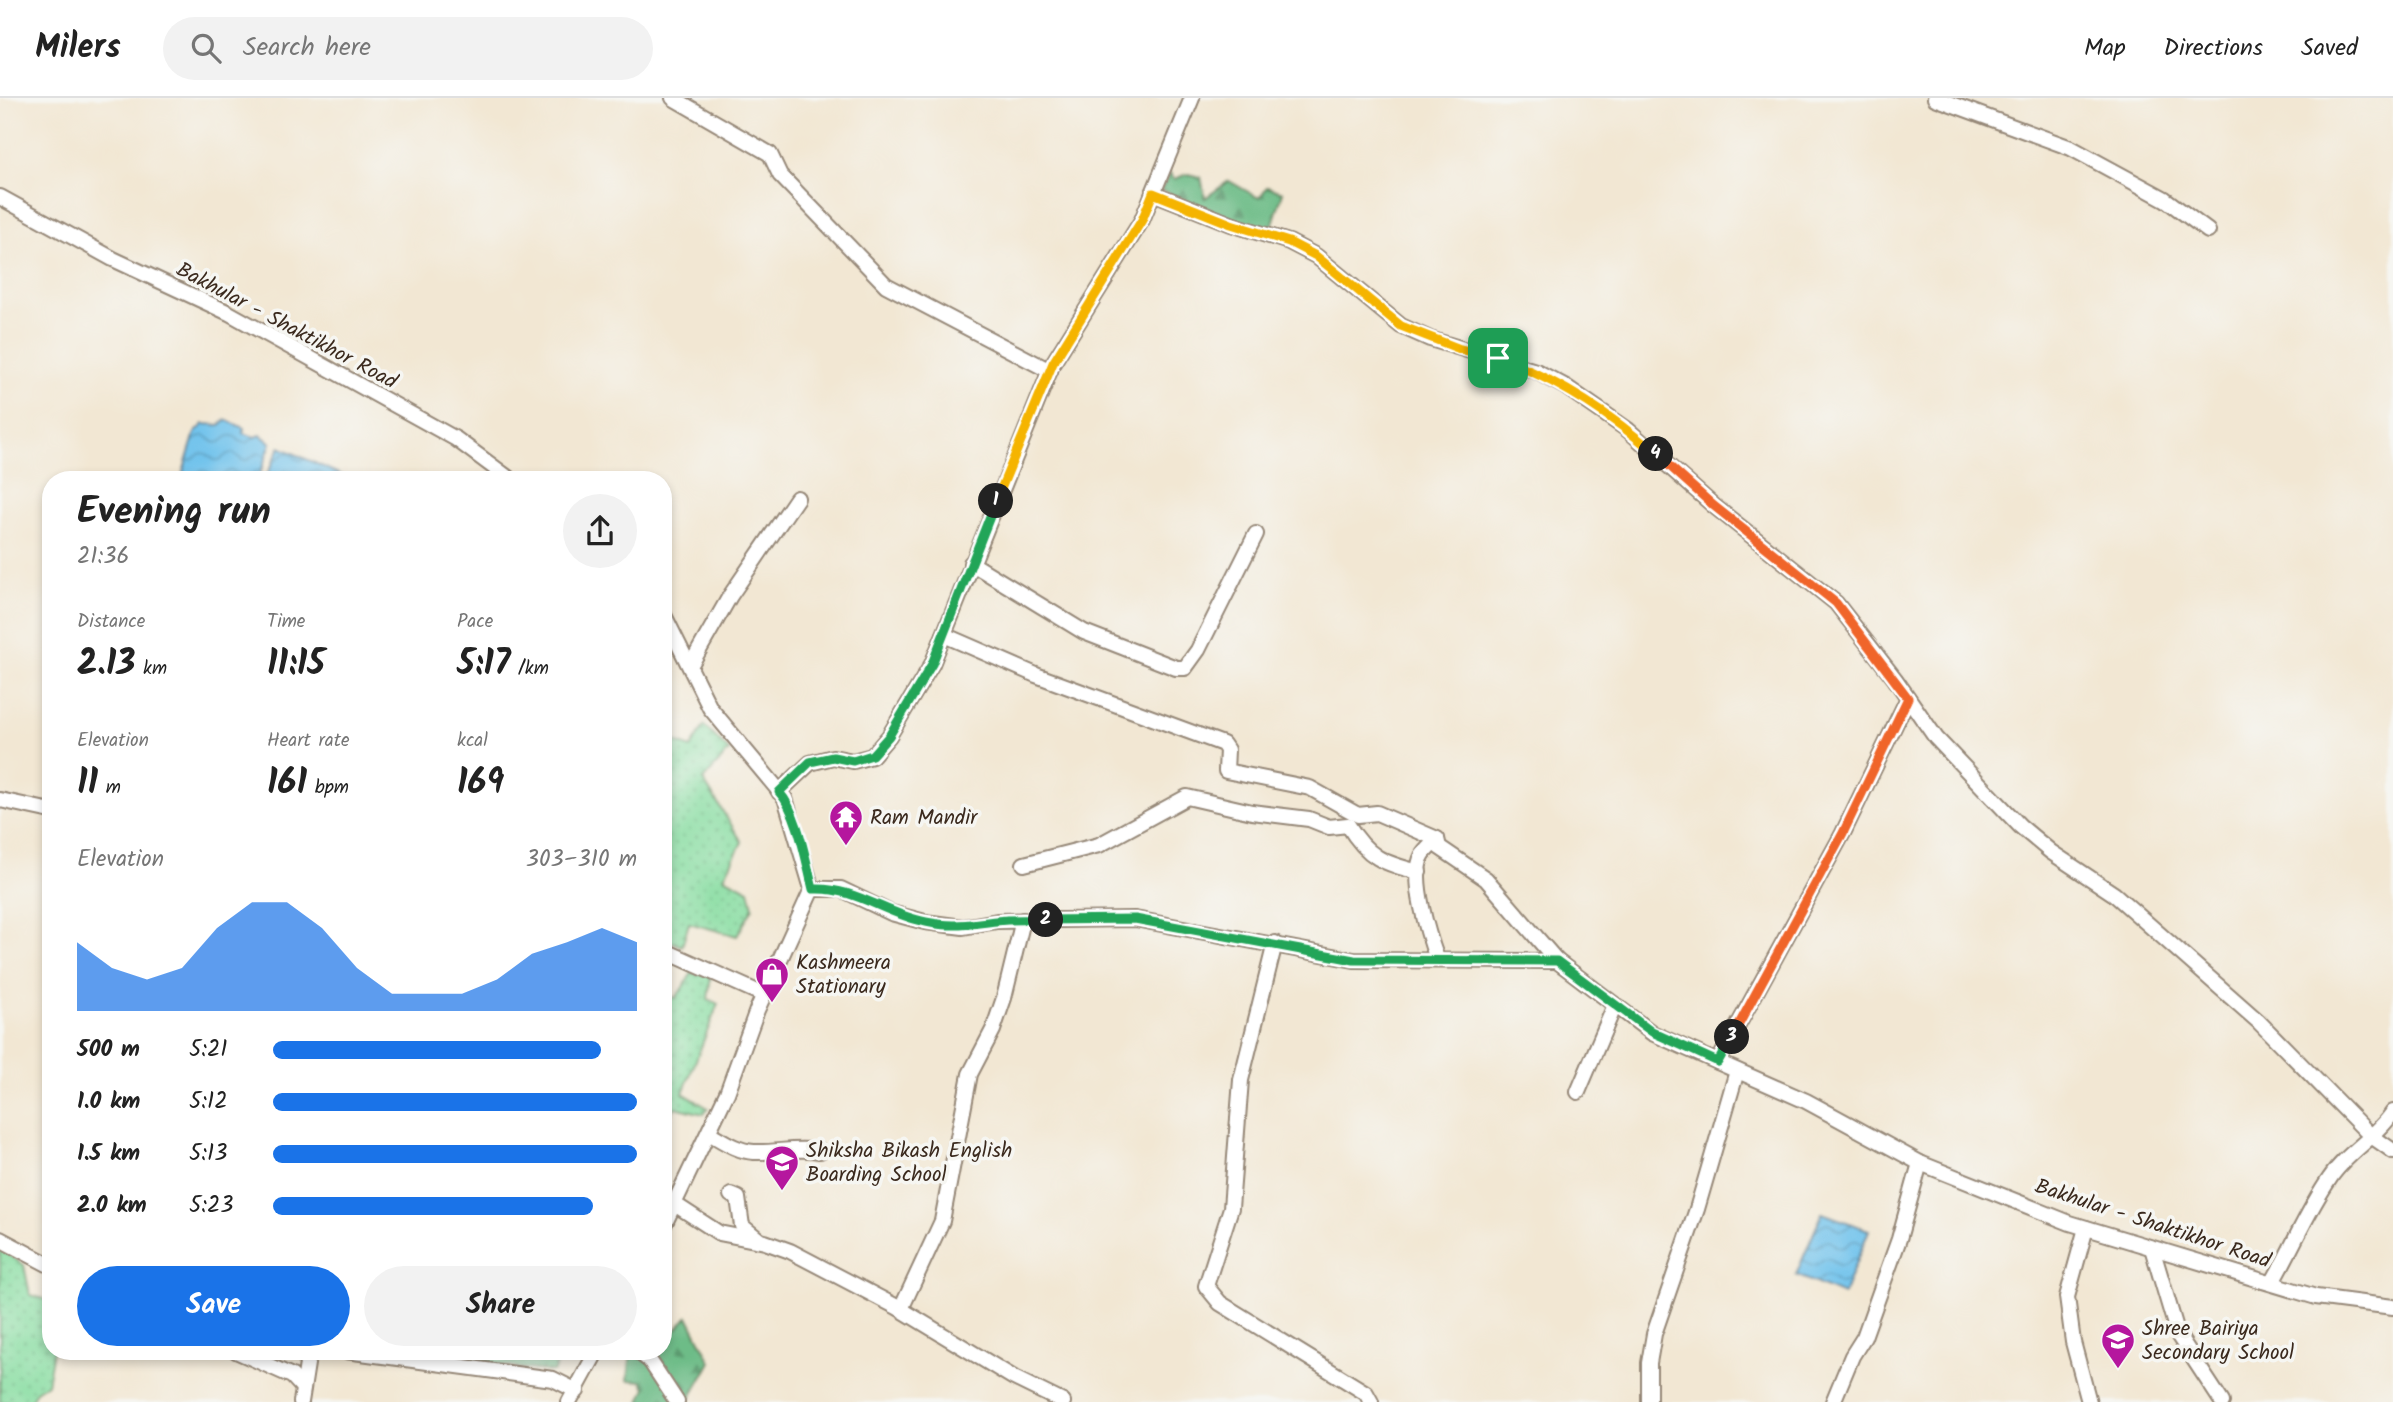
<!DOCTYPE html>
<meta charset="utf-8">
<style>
body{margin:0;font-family:Kalam,sans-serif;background:#f2f2f2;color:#222;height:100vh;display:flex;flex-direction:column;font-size:26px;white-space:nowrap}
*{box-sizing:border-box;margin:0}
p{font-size:23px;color:#767676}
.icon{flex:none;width:38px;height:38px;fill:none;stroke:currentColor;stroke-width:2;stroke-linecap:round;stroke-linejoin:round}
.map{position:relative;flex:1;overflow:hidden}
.panel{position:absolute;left:42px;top:373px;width:630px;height:889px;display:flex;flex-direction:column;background:#fff;border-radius:28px;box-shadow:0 4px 10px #0003}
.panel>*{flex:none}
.pin{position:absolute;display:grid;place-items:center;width:60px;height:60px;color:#fff;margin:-30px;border-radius:14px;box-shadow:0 4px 10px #0006}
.km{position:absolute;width:35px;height:35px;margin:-18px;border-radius:50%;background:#222;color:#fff;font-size:19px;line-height:35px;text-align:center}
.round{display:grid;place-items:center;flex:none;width:74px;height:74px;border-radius:37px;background:#f2f2f2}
.head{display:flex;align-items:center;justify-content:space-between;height:119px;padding:0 35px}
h1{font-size:38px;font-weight:800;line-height:52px}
.stats{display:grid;grid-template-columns:repeat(3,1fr);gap:10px;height:119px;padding:7px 35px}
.stats div{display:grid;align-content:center}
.stats b{font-size:35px;font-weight:800}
.stats small{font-size:19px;font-weight:400}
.stats p{font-size:19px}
.chart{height:196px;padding:14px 35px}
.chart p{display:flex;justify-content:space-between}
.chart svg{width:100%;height:126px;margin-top:7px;fill:#1a73e8;opacity:.7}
.primary-button{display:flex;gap:14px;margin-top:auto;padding:14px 35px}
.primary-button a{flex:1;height:80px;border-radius:42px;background:#1a73e8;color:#fff;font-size:28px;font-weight:800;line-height:80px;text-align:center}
.primary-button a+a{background:#f2f2f2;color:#222}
ul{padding:0 35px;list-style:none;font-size:23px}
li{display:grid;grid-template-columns:112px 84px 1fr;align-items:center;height:52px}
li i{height:18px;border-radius:9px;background:#1a73e8}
header{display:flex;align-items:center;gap:42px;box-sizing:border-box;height:98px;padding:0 35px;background:#fff;border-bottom:2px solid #e0e0e0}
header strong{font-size:33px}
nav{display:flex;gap:38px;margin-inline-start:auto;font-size:24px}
.search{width:490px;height:63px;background:#f2f2f2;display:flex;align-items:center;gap:18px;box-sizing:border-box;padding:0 24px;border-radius:38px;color:#767676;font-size:26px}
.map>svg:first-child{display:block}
.grass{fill:url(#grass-dots);stroke:#618460;stroke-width:2}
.forest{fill:url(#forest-firs);stroke:#547352;stroke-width:2}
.water{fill:url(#water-waves);stroke:#567685;stroke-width:2}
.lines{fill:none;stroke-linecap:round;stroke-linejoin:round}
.minor-casing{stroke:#968878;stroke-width:18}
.minor{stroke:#fff;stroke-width:14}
.split-1-casing{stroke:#fff;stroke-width:14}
.split-2-casing{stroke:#fff;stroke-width:14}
.split-3-casing{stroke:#fff;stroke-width:14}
.split-4-casing{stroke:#fff;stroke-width:14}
.split-5-casing{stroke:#fff;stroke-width:14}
.split-1{stroke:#f5b400;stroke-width:9}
.split-2{stroke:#22a559;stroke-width:9}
.split-3{stroke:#22a559;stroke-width:9}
.split-4{stroke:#f0652b;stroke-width:9}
.split-5{stroke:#f5b400;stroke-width:9}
.labels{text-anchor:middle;stroke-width:7;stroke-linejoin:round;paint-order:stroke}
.street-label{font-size:21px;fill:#3b2a1e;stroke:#f6f6f2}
.poi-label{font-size:21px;fill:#3b2a1e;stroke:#f6f6f2;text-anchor:start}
</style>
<header>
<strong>Milers</strong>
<div class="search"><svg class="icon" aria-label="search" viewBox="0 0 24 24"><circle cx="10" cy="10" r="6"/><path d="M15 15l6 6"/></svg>Search here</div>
<nav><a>Map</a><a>Directions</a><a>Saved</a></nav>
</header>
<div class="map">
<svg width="2393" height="1304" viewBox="0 0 2393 1304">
<defs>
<pattern id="grass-dots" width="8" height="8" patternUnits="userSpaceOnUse" patternTransform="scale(1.75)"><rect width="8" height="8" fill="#87dda1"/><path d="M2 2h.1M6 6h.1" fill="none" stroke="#75be8a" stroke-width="1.8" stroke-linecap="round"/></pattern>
<pattern id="forest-firs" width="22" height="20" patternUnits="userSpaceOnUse" patternTransform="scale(1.75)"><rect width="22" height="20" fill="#6dbc87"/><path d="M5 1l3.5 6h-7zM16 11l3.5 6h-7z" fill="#5b996e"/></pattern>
<pattern id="water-waves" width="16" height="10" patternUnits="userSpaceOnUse" patternTransform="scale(1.75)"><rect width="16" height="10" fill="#70c2ec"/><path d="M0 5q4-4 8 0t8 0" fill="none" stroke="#5d9ebf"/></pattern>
</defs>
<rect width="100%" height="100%" fill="#f6f6f2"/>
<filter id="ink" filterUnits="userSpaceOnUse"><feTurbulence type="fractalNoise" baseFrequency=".0143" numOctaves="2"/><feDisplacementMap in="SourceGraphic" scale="14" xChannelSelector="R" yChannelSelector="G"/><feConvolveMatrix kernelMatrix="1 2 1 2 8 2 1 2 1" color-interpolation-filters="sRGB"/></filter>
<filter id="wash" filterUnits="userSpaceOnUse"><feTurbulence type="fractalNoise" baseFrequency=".00686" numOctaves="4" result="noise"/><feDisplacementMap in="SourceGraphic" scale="28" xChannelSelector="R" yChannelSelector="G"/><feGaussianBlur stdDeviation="1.57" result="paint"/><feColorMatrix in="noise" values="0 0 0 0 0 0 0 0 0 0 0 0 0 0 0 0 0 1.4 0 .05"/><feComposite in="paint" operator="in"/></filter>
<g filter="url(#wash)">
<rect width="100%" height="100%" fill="#f2e7d3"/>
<g class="grass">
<path d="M704,628L729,653L703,682L742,744L724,779L749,792L753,809L737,838L689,825L682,848L663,841V639L691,650Z"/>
<path d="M692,875L711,877L708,901L718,906L683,995L708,1010L704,1016L675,1009L663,1028V897L676,900Z"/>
<path d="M0,1151L24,1167L30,1197L51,1203L53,1253L47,1286L36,1293L30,1304H0Z"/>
<path d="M390,1253H548L558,1264L553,1274Z"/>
</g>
<g class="forest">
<path d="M1170,75L1174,81L1188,76L1201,79L1205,100L1229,83L1259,100L1267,89L1283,94L1270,135L1161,92Z"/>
<path d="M688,1218L711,1264L688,1304H640L646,1289L642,1283L628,1282L630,1261L638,1253H663V1230L674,1234Z"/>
</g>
<g class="water">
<path d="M226,322L244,330L243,335L255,339L261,337L271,345L258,381H181L195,335L204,326L220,327Z"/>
<path d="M280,349L343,378L348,381H265Z"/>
<path d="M1822,1115L1869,1132L1843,1197L1796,1177Z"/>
</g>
</g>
<g filter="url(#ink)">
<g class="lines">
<g class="minor-casing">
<g id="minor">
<path d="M673,0L770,56L780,77L886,187L1050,273"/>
<path d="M1935,0L2071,50L2165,101L2208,133"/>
<path d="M1153,95L1231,126L1289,144L1316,158L1401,228L1430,241L1536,273L1566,289L1628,332L1714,408L1836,505L1895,581L1936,640L2020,728L2051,754L2114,796L2258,923L2370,1037L2393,1053"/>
<path d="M0,99L113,161L229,215L456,341L511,382"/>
<path d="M971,465L1084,534L1176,570H1185L1198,552L1256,436"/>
<path d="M663,515L710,610L785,700L812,791"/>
<path d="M944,537L1036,577L1223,646L1227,652L1226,673L1310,690L1358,717L1377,715L1437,741L1439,749L1486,781L1557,863"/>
<path d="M690,568L730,498L797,400"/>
<path d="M779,694L810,665L833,659L853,663L872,658L889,638L932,566L1053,265L1142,122L1192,0"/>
<path d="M0,702L51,713"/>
<path d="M1024,766L1099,747L1187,699L1252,714L1309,721L1329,729L1348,727C1368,760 1383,765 1419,774"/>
<path d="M812,791H841L891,815L925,824L963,829L997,823L1135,821L1354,862L1557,863L1652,935L1806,1003L1920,1065L2070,1125L2316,1199L2393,1209"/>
<path d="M1275,845L1241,982L1231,1110L1206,1188L1220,1205L1366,1295L1371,1304"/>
<path d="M663,852L764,897"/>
<path d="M1437,861C1429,839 1410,780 1422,758C1425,752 1433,746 1437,741"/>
<path d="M1718,964L1843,735L1908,600"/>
<path d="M1578,994L1615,907"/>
<path d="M709,1035C723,1043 737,1053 754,1054C778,1055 794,1049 820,1053"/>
<path d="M731,1097L738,1100L742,1128L759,1142"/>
<path d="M676,1107L719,1135L765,1144L790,1153L897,1209L1014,1280L1063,1304"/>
<path d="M663,1129L727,995L757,912L812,791"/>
<path d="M2086,1130L2067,1199L2073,1244L2089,1304"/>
<path d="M0,1141L51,1168"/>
<path d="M2152,1150L2178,1237L2222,1304"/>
<path d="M2272,1185C2292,1151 2307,1113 2330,1080C2347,1054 2377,1039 2393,1014"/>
<path d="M901,1211L942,1123L970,976L993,932L1004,900L1023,822"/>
<path d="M236,1253L292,1278L303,1290"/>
<path d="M346,1253L553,1281L577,1293"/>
<path d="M637,1253L650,1263L677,1304"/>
<path d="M301,1304L309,1253"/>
<path d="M569,1304L597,1253"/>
<path d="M1649,1304V1265L1654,1236L1697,1111L1737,973"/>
<path d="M1833,1304L1852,1258L1864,1239L1899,1141L1920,1065"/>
</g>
</g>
<use href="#minor" class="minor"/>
</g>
</g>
<g class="lines" filter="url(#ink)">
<g class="split-1-casing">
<path id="split-1" d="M996,403L1053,265L1142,122L1153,95L1231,126L1289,144L1316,158L1401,228L1460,251L1498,260"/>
</g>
<g class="split-2-casing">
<path id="split-2" d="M996,403L932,566L889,638L872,657L853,663L833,659L810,664L779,694C798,714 806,764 813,791C856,789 884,816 926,824C955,830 968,826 996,823C1012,821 1029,822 1046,822"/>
</g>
<g class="split-3-casing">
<path id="split-3" d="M1046,822L1135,821L1354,862L1557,863L1652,934L1718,964L1732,939"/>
</g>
<g class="split-4-casing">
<path id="split-4" d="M1656,356L1714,408L1836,505L1908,600L1843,735L1732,939"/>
</g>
<g class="split-5-casing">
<path id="split-5" d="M1498,260C1558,281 1608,314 1656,356"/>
</g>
<use href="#split-1" class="split-1"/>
<use href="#split-2" class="split-2"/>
<use href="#split-3" class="split-3"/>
<use href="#split-4" class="split-4"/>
<use href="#split-5" class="split-5"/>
</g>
<defs>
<g id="temple-pin" transform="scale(1.75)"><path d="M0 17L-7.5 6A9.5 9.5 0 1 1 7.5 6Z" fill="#b5179e" stroke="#f6f6f2"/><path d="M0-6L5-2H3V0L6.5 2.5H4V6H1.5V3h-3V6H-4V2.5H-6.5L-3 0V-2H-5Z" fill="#fff"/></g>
<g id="shop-pin" transform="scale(1.75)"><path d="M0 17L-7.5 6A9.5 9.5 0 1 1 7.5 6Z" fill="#b5179e" stroke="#f6f6f2"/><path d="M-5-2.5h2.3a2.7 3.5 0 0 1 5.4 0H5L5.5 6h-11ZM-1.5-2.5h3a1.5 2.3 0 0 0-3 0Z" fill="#fff"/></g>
<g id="school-pin" transform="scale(1.75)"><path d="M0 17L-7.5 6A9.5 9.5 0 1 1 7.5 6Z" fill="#b5179e" stroke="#f6f6f2"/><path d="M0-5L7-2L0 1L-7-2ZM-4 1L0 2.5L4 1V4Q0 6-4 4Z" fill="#fff"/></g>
</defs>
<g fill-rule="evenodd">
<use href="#temple-pin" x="846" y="719"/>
<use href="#shop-pin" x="772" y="876"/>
<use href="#school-pin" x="782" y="1064"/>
<use href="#school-pin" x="2118" y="1242"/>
</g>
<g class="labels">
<g class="street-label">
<text transform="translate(287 227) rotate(28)" y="7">Bakhular - Shaktikhor Road</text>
<text transform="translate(2153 1125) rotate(18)" y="7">Bakhular - Shaktikhor Road</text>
</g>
<g class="poi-label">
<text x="870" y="726">Ram Mandir</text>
<text x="796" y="871">Kashmeera<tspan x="796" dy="24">Stationary</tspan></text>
<text x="806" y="1059">Shiksha Bikash English<tspan x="806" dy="24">Boarding School</tspan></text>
<text x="2142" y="1237">Shree Bairiya<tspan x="2142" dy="24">Secondary School</tspan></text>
</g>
</g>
</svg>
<div class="pin" style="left:1498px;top:260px;background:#1e9e55"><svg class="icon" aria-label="arrive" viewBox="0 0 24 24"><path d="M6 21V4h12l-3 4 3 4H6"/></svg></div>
<b class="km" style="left:996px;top:403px">1</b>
<b class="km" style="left:1046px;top:822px">2</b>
<b class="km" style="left:1732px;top:939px">3</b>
<b class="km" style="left:1656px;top:356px">4</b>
<section class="panel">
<div class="head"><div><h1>Evening run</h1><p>21:36</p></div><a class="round"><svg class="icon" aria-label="share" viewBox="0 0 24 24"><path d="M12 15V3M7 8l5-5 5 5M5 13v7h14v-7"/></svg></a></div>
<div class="stats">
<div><p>Distance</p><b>2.13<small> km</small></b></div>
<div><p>Time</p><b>11:15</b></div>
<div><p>Pace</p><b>5:17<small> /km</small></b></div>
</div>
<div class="stats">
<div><p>Elevation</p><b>11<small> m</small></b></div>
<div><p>Heart rate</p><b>161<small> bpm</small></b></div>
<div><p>kcal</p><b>169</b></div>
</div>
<div class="chart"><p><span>Elevation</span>303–310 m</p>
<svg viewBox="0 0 160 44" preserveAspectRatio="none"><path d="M0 44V20L10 29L20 33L30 29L40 15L50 6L60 6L70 15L80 29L90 38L100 38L110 38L120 33L130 24L140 20L150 15L160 20V44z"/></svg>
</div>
<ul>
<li><b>500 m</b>5:21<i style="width:90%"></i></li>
<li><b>1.0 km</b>5:12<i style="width:100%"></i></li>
<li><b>1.5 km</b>5:13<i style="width:100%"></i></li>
<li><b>2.0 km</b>5:23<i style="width:88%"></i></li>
</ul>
<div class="primary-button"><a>Save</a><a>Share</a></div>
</section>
</div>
